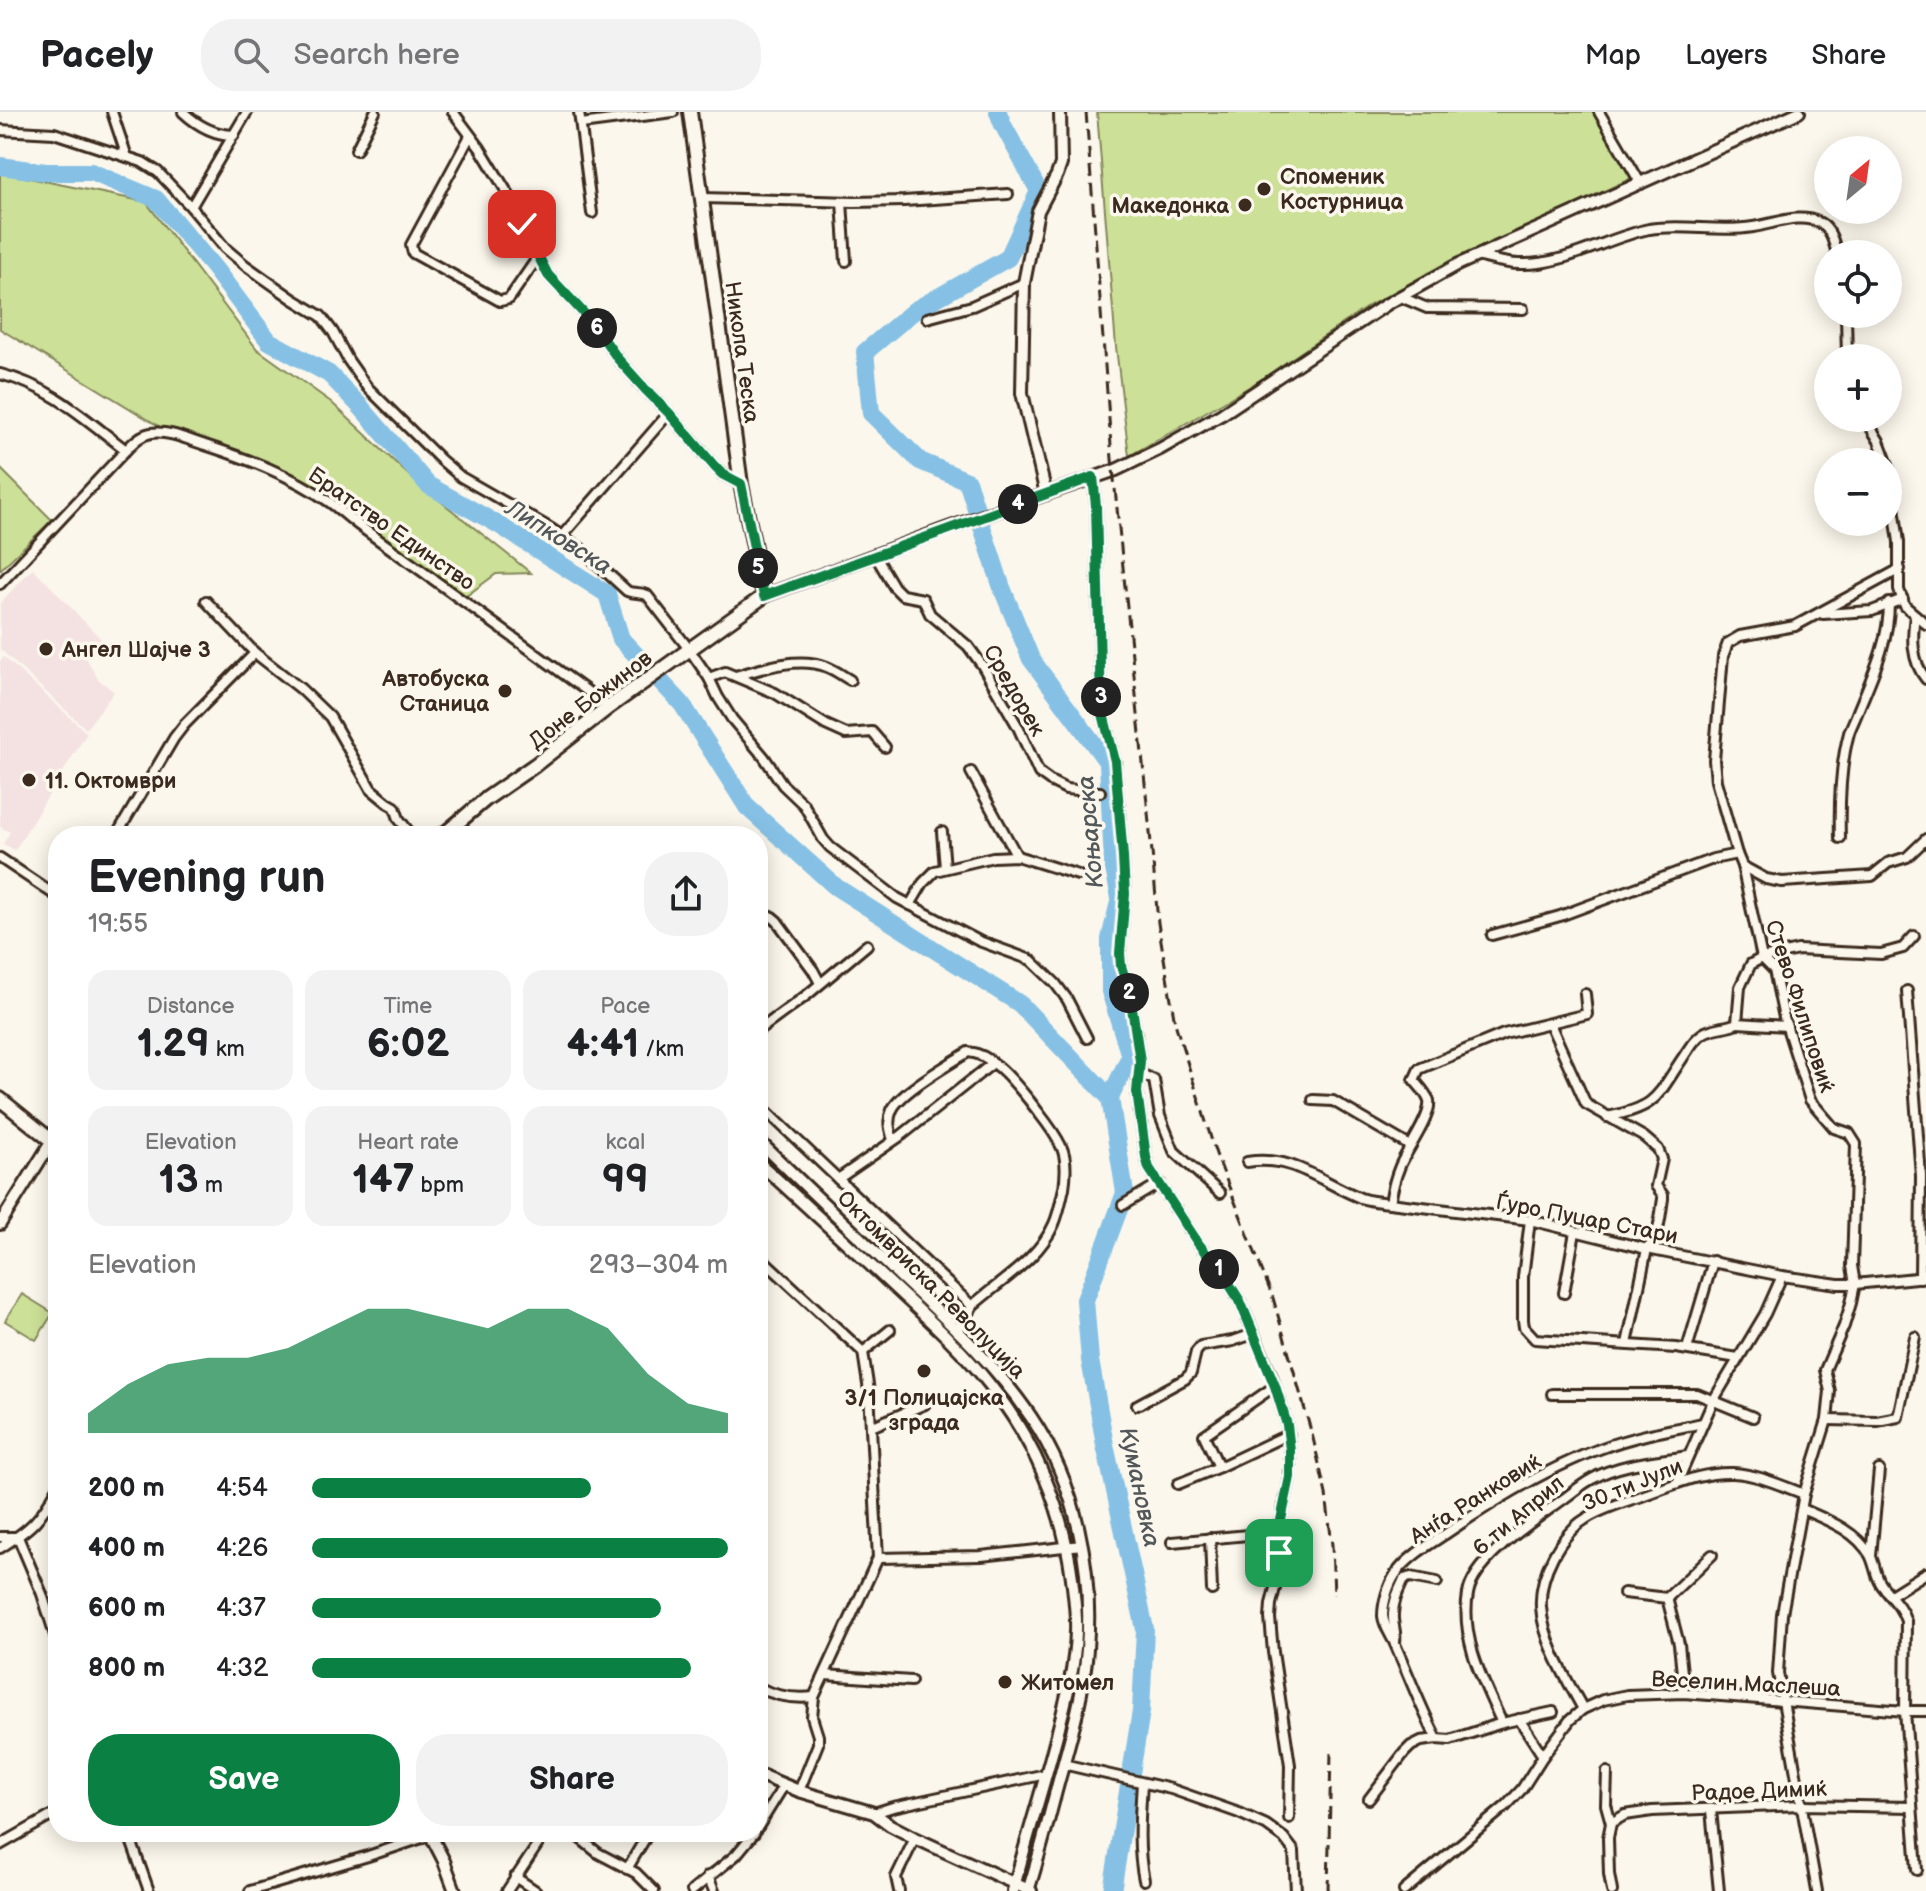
<!DOCTYPE html>
<meta charset="utf-8">
<style>
body{margin:0;font-family:"Balsamiq Sans",sans-serif;background:#f2f2f2;color:#202124;height:100vh;display:flex;flex-direction:column;font-size:30px;white-space:nowrap}
*{box-sizing:border-box;margin:0}
p{font-size:26px;color:#757577}
.icon{flex:none;width:44px;height:44px;fill:none;stroke:currentColor;stroke-width:2;stroke-linecap:round;stroke-linejoin:round}
.map{position:relative;flex:1;overflow:hidden}
.sheet{position:absolute;left:48px;top:714px;width:720px;height:1016px;display:flex;flex-direction:column;background:#fff;border-radius:32px;box-shadow:0 4px 20px #0003}
.sheet>*{flex:none}
.needle{width:52px;rotate:29deg}
.controls{position:absolute;left:1814px;top:24px;display:grid;gap:16px}
.controls a{display:grid;place-items:center;width:88px;height:88px;border-radius:50%;background:#fff;box-shadow:0 4px 20px #0003;font-size:40px}
.pin{position:absolute;display:grid;place-items:center;width:68px;height:68px;color:#fff;margin:-34px;border-radius:16px;box-shadow:0 4px 12px #0006}
.km{position:absolute;width:40px;height:40px;margin:-20px;border-radius:50%;background:#222;color:#fff;font-size:22px;line-height:40px;text-align:center}
.round{display:grid;place-items:center;flex:none;width:84px;height:84px;border-radius:32px;background:#f2f2f2}
.summary{display:flex;align-items:center;justify-content:space-between;height:136px;padding:0 40px}
h1{font-size:44px;font-weight:800;line-height:60px}
.stats{display:grid;grid-template-columns:repeat(3,1fr);gap:12px;height:136px;padding:8px 40px}
.stats div{display:grid;align-content:center;border-radius:20px;background:#f2f2f2;text-align:center}
.stats b{font-size:40px;font-weight:800}
.stats small{font-size:22px;font-weight:400}
.stats p{font-size:22px}
.chart{height:224px;padding:16px 40px}
.chart p{display:flex;justify-content:space-between}
.chart svg{width:100%;height:144px;margin-top:8px;fill:#0b8043;opacity:.7}
.action{display:flex;gap:16px;margin-top:auto;padding:16px 40px}
.action a{flex:1;height:92px;border-radius:32px;background:#0b8043;color:#fff;font-size:32px;font-weight:800;line-height:92px;text-align:center}
.action a+a{background:#f2f2f2;color:#202124}
ul{padding:0 40px;list-style:none;font-size:26px}
li{display:grid;grid-template-columns:128px 96px 1fr;align-items:center;height:60px}
li i{height:20px;border-radius:10px;background:#0b8043}
header{display:flex;align-items:center;gap:48px;box-sizing:border-box;height:112px;padding:0 40px;background:#fff;border-bottom:2px solid #e0e0e0}
header strong{font-size:38px}
nav{display:flex;gap:44px;margin-inline-start:auto;font-size:28px}
.search{width:560px;height:72px;background:#f2f2f2;display:flex;align-items:center;gap:20px;box-sizing:border-box;padding:0 28px;border-radius:32px;color:#757577;font-size:30px}
.map>svg:first-child{display:block}
.built{fill:#f4e2e3}
.green{fill:#cce197;stroke:#84865a;stroke-width:2}
.lines{fill:none;stroke-linecap:round;stroke-linejoin:round}
.river{stroke:#86c1e5;stroke-width:18}
.minor-casing{stroke:#3b2a1e;stroke-width:14}
.tertiary-casing{stroke:#3b2a1e;stroke-width:16}
.secondary-casing{stroke:#3b2a1e;stroke-width:18}
.minor{stroke:#fbf7ec;stroke-width:8}
.tertiary{stroke:#fbf7ec;stroke-width:10}
.secondary{stroke:#fbf7ec;stroke-width:12}
.rail{stroke:#3b2a1e;stroke-width:3;stroke-dasharray:12 6;stroke-linecap:butt}
.route-casing{stroke:#fff;stroke-width:16}
.route{stroke:#0b8043;stroke-width:10}
.poi-dot{fill:#3b2a1e;stroke:#fbf7ec;stroke-width:3}
.labels{text-anchor:middle;stroke-width:7;stroke-linejoin:round;paint-order:stroke}
.poi-label{font-size:22px;font-weight:bold;fill:#3b2a1e;stroke:#fbf7ec;text-anchor:start}
.street-label{font-size:22px;fill:#3b2a1e;stroke:#fbf7ec}
.water-label{font-size:24px;font-style:italic;fill:#52575a;stroke:#fbf7ec}
</style>
<header>
<strong>Pacely</strong>
<div class="search"><svg class="icon" aria-label="search" viewBox="0 0 24 24"><circle cx="10" cy="10" r="6"/><path d="M15 15l6 6"/></svg>Search here</div>
<nav><a>Map</a><a>Layers</a><a>Share</a></nav>
</header>
<div class="map">
<svg width="1926" height="1779" viewBox="0 0 1926 1779">
<rect width="100%" height="100%" fill="#fbf7ec"/>
<filter id="ink" filterUnits="userSpaceOnUse"><feTurbulence type="fractalNoise" baseFrequency=".0125" numOctaves="2"/><feDisplacementMap in="SourceGraphic" scale="16" xChannelSelector="R" yChannelSelector="G"/><feConvolveMatrix kernelMatrix="1 2 1 2 8 2 1 2 1" color-interpolation-filters="sRGB"/></filter>
<g filter="url(#ink)">
<g class="built">
<path d="M33,456L102,528L85,544L98,567L114,580L86,617L0,537V491Z"/>
<path d="M4,545L87,621L15,738L3,732L10,720L0,715V549Z"/>
</g>
<g class="green">
<path d="M1097,0H1595L1634,65L1450,151L1370,193L1256,271L1129,344L1116,235Z"/>
<path d="M0,60L146,90L257,237L331,290L414,368L531,461L496,462L461,488L326,379L162,316L0,217Z"/>
<path d="M0,356L52,408L0,458Z"/>
<path d="M22,1182L53,1201L36,1228L5,1209Z"/>
</g>
<g class="lines">
<g class="river">
<path d="M998,0L1003,13L1039,79L1008,146L915,198L865,240L871,301L920,349L967,369L1002,476L1031,547L1108,651L1113,752L1120,786L1110,827V879L1130,944L1110,986"/>
<path d="M0,54L46,60H91L156,87L214,156L269,229L329,262L360,294L428,373L499,413L607,482L621,527L682,592L747,695L836,775L1020,892L1110,986"/>
<path d="M1110,986L1125,1081L1085,1188L1090,1248L1105,1333L1145,1517L1141,1599L1112,1779"/>
</g>
<g class="minor-casing">
<g id="minor">
<path d="M112,0L127,45"/>
<path d="M183,0C197,13 214,23 234,23"/>
<path d="M453,0L480,36L510,85L532,133L548,163L592,210L618,247L645,277L669,301L715,355L722,362L741,372"/>
<path d="M579,0L592,101"/>
<path d="M1599,0L1641,72"/>
<path d="M581,12L673,0"/>
<path d="M0,18L54,21L142,50L158,60L191,95L225,136L245,153L293,187L321,204L333,220L348,248L367,275L441,348L461,365L550,416L580,436L627,479C633,482 640,480 647,483L689,537L709,566L718,585L732,607L764,645L783,673L804,693L823,727L830,735L897,786L979,829L1031,848L1055,871L1067,887L1087,926"/>
<path d="M470,24L411,133L413,141L500,189L509,187L538,145"/>
<path d="M356,38L375,0"/>
<path d="M702,86L854,90L904,89L1008,82"/>
<path d="M842,90L846,149"/>
<path d="M191,95L247,0"/>
<path d="M1477,144C1490,147 1505,152 1519,152C1565,154 1605,126 1649,117C1683,111 1719,121 1753,115C1774,112 1800,100 1820,111C1831,117 1834,131 1837,142"/>
<path d="M1401,185L1427,196L1523,197"/>
<path d="M1846,202L1847,246"/>
<path d="M927,206L972,194L1024,171"/>
<path d="M0,262C52,275 84,306 126,338"/>
<path d="M1865,306L1879,329L1887,350"/>
<path d="M1888,353L1899,430V478L1905,494L1926,512"/>
<path d="M1093,365L1096,394L1101,594L1115,649L1123,745L1125,782L1120,841L1121,854L1130,882L1140,949L1137,980L1146,1045L1149,1056L1198,1131L1228,1170L1240,1189L1272,1264L1287,1313L1290,1338V1365L1281,1408L1276,1472L1271,1492L1270,1506L1273,1540L1290,1653L1289,1706"/>
<path d="M562,424L669,301"/>
<path d="M875,443L894,475L902,483L923,487L930,502L968,534L982,553L1018,615L1039,661L1050,669L1066,677L1100,680"/>
<path d="M0,472L126,338C133,331 140,323 151,321C168,318 189,328 205,333C248,347 291,363 328,389C338,396 347,404 357,412L609,595"/>
<path d="M206,489L255,541L301,577L330,605L371,677L388,691L395,695L399,707L412,724"/>
<path d="M1823,502L1872,499L1903,487"/>
<path d="M1915,503C1912,524 1911,549 1926,567"/>
<path d="M736,564C763,556 799,544 827,555C835,558 843,564 850,568"/>
<path d="M709,566L725,560L775,581L826,613L846,622L872,620L885,635"/>
<path d="M971,660L1017,744"/>
<path d="M942,720L945,756"/>
<path d="M116,724L174,626L184,613L255,541"/>
<path d="M1840,726C1839,691 1840,654 1849,621C1851,615 1854,609 1856,604C1871,566 1889,532 1889,491"/>
<path d="M1737,742L1716,669L1714,648L1723,544L1728,531L1740,524L1795,514L1900,457"/>
<path d="M0,746L58,785"/>
<path d="M1742,754L1762,846L1774,858L1784,906L1810,988L1834,1016L1849,1021L1856,1032L1852,1154L1855,1172L1851,1191L1844,1214L1825,1258L1830,1279L1827,1308L1804,1382L1782,1502L1778,1561L1817,1779"/>
<path d="M910,793L923,771L935,759L993,745L1017,744L1078,763"/>
<path d="M758,809L765,803L771,804L777,809L813,858L820,871"/>
<path d="M1492,823L1560,804L1713,747L1737,742L1742,754L1766,767L1782,770L1872,764L1888,751L1907,745L1926,727"/>
<path d="M1907,879L1921,1064L1920,1166"/>
<path d="M1737,911L1787,914"/>
<path d="M1550,912L1586,992L1644,1025L1658,1037L1662,1047L1656,1074L1663,1083V1087C1660,1104 1660,1124 1647,1137L1627,1232"/>
<path d="M758,919L807,883L867,833"/>
<path d="M1139,961L1154,968L1160,1004L1174,1039L1220,1081"/>
<path d="M1313,988L1333,989L1410,1034"/>
<path d="M758,991L972,1194L967,1206L957,1218"/>
<path d="M1607,1005C1657,995 1656,986 1682,947C1688,938 1693,928 1702,922C1712,915 1726,916 1737,911L1740,875L1751,852L1762,846L1798,838L1881,842L1903,836L1914,824"/>
<path d="M893,1028C890,1018 887,1009 892,998C900,980 950,952 968,940C993,942 1014,970 1029,988C1040,1003 1053,1017 1061,1034C1067,1046 1066,1063 1064,1076C1061,1088 1059,1101 1054,1112C1039,1147 1000,1169 972,1194"/>
<path d="M1247,1050C1292,1043 1318,1068 1356,1084C1363,1088 1372,1089 1381,1090L1530,1108L1647,1137L1782,1164L1838,1172H1855L1926,1165"/>
<path d="M838,1067L902,1023L993,951"/>
<path d="M1390,1091C1392,1078 1395,1066 1400,1054C1406,1039 1432,1004 1429,989C1426,981 1420,975 1414,968L1419,957L1504,922L1587,902L1585,882"/>
<path d="M1123,1093L1160,1071"/>
<path d="M1530,1108L1523,1165V1208L1524,1215L1535,1227L1676,1236L1738,1246"/>
<path d="M758,1143L863,1240L869,1279L878,1446L814,1585L812,1605L818,1624V1632L799,1679"/>
<path d="M1564,1181L1575,1120"/>
<path d="M1687,1237L1713,1149"/>
<path d="M863,1240L890,1218"/>
<path d="M1552,1282H1697L1753,1305"/>
<path d="M1137,1293L1185,1267L1191,1261L1196,1240L1201,1234L1233,1229L1253,1222"/>
<path d="M1827,1308L1877,1309L1898,1305L1915,1225"/>
<path d="M871,1315L925,1292"/>
<path d="M1219,1355L1204,1323L1275,1274"/>
<path d="M1677,1371L1713,1289L1765,1202L1782,1164"/>
<path d="M1178,1372L1219,1355L1289,1322"/>
<path d="M1802,1397C1827,1408 1855,1418 1870,1443C1875,1452 1875,1463 1881,1472C1890,1485 1901,1493 1906,1509L1905,1599L1917,1758"/>
<path d="M0,1425H17"/>
<path d="M18,1425L42,1482L58,1533"/>
<path d="M1210,1426L1212,1478"/>
<path d="M1172,1430L1281,1420"/>
<path d="M0,1436C32,1416 40,1408 58,1375"/>
<path d="M1871,1444L1879,1358"/>
<path d="M878,1446L981,1444L1082,1433"/>
<path d="M1624,1481L1667,1486L1679,1532L1684,1581"/>
<path d="M1891,1483L1926,1461"/>
<path d="M1667,1486L1712,1443"/>
<path d="M1395,1530C1397,1520 1392,1512 1393,1502C1393,1489 1399,1478 1404,1467L1411,1465L1437,1470"/>
<path d="M825,1563L911,1569"/>
<path d="M758,1575C776,1585 794,1587 814,1585"/>
<path d="M1583,1597C1567,1568 1543,1529 1541,1495C1539,1463 1560,1422 1587,1406C1607,1394 1629,1389 1650,1381C1678,1371 1703,1360 1733,1361C1757,1362 1782,1374 1804,1382"/>
<path d="M1519,1607L1543,1644"/>
<path d="M1502,1611C1484,1571 1460,1527 1468,1482C1473,1448 1535,1408 1562,1388C1572,1381 1582,1372 1592,1367C1620,1351 1657,1349 1688,1344"/>
<path d="M1437,1627C1421,1596 1409,1564 1395,1532C1391,1523 1384,1514 1383,1504C1383,1491 1388,1474 1395,1463C1407,1445 1429,1433 1447,1421C1495,1388 1547,1356 1602,1336C1634,1324 1669,1318 1703,1311"/>
<path d="M1063,1652L1171,1677L1239,1701L1266,1713L1284,1726L1294,1739L1296,1779"/>
<path d="M1607,1660L1606,1693L1611,1711L1608,1726L1609,1762L1612,1779"/>
<path d="M1142,1671C1140,1703 1137,1736 1144,1768"/>
<path d="M1369,1687L1404,1641L1411,1634L1421,1629L1437,1627L1450,1628L1502,1611L1553,1600"/>
<path d="M1711,1698L1719,1779"/>
<path d="M874,1701L893,1695L1046,1662"/>
<path d="M1611,1711L1625,1703L1652,1699L1802,1693L1911,1695"/>
<path d="M758,1715L784,1673"/>
<path d="M128,1720L149,1779"/>
<path d="M572,1720L598,1741L636,1761L654,1779"/>
<path d="M0,1733L58,1700"/>
<path d="M627,1757L649,1720"/>
<path d="M708,1764L714,1779"/>
<path d="M515,1765L536,1779"/>
<path d="M250,1779L368,1744L431,1723"/>
<path d="M507,1779L546,1720"/>
<path d="M692,1779L736,1743L755,1720"/>
<path d="M899,1779L896,1765L915,1726"/>
<path d="M1404,1779L1506,1694L1522,1677L1543,1644L1570,1608L1583,1597L1603,1588L1627,1583L1684,1581L1905,1599H1926"/>
</g>
</g>
<g class="tertiary-casing">
<g id="tertiary">
<path d="M1046,382L1022,281L1024,171L1038,99L1057,63L1061,52L1060,0"/>
<path d="M764,484L948,416L1116,358L1160,337L1222,302L1387,192L1457,153L1799,0"/>
<path d="M758,1028C806,1075 855,1121 903,1167C949,1210 996,1253 1031,1305C1077,1373 1093,1457 1087,1537C1084,1581 1071,1625 1059,1668C1049,1705 1040,1742 1028,1779"/>
<path d="M758,1050C799,1087 839,1124 879,1161C917,1197 958,1232 990,1273C1034,1328 1063,1396 1072,1466C1074,1484 1077,1502 1076,1520C1075,1553 1067,1584 1059,1615C1045,1670 1027,1724 1013,1779"/>
<path d="M0,1112L52,1029"/>
<path d="M758,1662L799,1679L874,1701L890,1713L915,1726L1031,1779"/>
<path d="M429,1720L444,1749L455,1779"/>
</g>
</g>
<g class="secondary-casing">
<g id="secondary">
<path d="M442,724L486,687L535,653L609,595L764,484L741,372L690,0"/>
<path d="M0,987L52,1029L58,1024"/>
</g>
</g>
<use href="#minor" class="minor"/>
<use href="#tertiary" class="tertiary"/>
<use href="#secondary" class="secondary"/>
<g class="rail">
<path d="M1086,0L1112,347L1153,750L1158,811L1175,911L1216,1042L1273,1186L1313,1326L1326,1382L1332,1433L1334,1483"/>
<path d="M1328,1779L1331,1639"/>
</g>
</g>
</g>
<g class="lines" filter="url(#ink)">
<g class="route-casing">
<path id="route" d="M522,112L548,163L592,210L618,247L645,277L669,301L715,355L722,362L741,372L764,484L1093,365L1096,394L1101,594L1115,649L1123,745L1125,782L1120,841L1121,854L1130,882L1140,949L1137,980L1146,1045L1149,1056L1198,1131L1228,1170L1240,1189L1275,1274L1287,1313L1290,1338V1365L1281,1408L1279,1441"/>
</g>
<use href="#route" class="route"/>
</g>
<g class="poi-dot">
<circle cx="1264" cy="77" r="8"/>
<circle cx="1245" cy="93" r="8"/>
<circle cx="46" cy="537" r="8"/>
<circle cx="505" cy="579" r="8"/>
<circle cx="29" cy="668" r="8"/>
<circle cx="924" cy="1259" r="8"/>
<circle cx="1005" cy="1570" r="8"/>
</g>
<g class="labels">
<g class="poi-label">
<text x="1280" y="72">Споменик<tspan x="1280" dy="25">Костурница</tspan></text>
<text x="1229" y="101" text-anchor="end">Македонка</text>
<text x="62" y="545">Ангел Шајче 3</text>
<text x="489" y="574" text-anchor="end">Автобуска<tspan x="489" dy="25">Станица</tspan></text>
<text x="45" y="676">11. Октомври</text>
<text x="924" y="1293" text-anchor="middle">3/1 Полицајска<tspan x="924" dy="25">зграда</tspan></text>
<text x="1021" y="1578">Житомел</text>
</g>
<g class="street-label">
<text transform="translate(743 240) rotate(82)" y="8">Никола Теска</text>
<text transform="translate(392 416) rotate(35)" y="8">Братство Единство</text>
<text transform="translate(1015 578) rotate(60)" y="8">Средорек</text>
<text transform="translate(590 587) rotate(-37)" y="8">Доне Божинов</text>
<text transform="translate(1801 894) rotate(72)" y="8">Стево Филиповиќ</text>
<text transform="translate(1587 1106) rotate(11)" y="8">Ѓуро Пуцар Стари</text>
<text transform="translate(932 1172) rotate(45)" y="8">Октомвриска Револуција</text>
<text transform="translate(1632 1372) rotate(-22)" y="8">30 ти Јули</text>
<text transform="translate(1475 1386) rotate(-32)" y="8">Анѓа Ранковиќ</text>
<text transform="translate(1518 1403) rotate(-40)" y="8">6 ти Април</text>
<text transform="translate(1746 1571) rotate(3)" y="8">Веселин Маслеша</text>
<text transform="translate(1759 1678) rotate(-2)" y="8">Радое Димиќ</text>
</g>
<g class="water-label">
<text transform="translate(559 425) rotate(32)" y="8">Липковска</text>
<text transform="translate(1090 720) rotate(-95)" y="8">Коњарска</text>
<text transform="translate(1140 1375) rotate(78)" y="8">Кумановка</text>
</g>
</g>
</svg>
<div class="controls">
<a><svg class="needle" viewBox="-14 -14 28 28"><path d="M0-13l5 13h-10z" fill="#e53935"/><path d="M0 13l5-13h-10z" fill="#757577"/></svg></a>
<a><svg class="icon" aria-label="locate" viewBox="0 0 24 24"><circle cx="12" cy="12" r="6"/><path d="M12 2v4M12 18v4M2 12h4M18 12h4"/></svg></a>
<a>+</a>
<a>−</a>
</div>
<div class="pin" style="left:1279px;top:1441px;background:#1e9e55"><svg class="icon" aria-label="arrive" viewBox="0 0 24 24"><path d="M6 21V4h12l-3 4 3 4H6"/></svg></div>
<div class="pin" style="left:522px;top:112px;background:#d93025"><svg class="icon" aria-label="check" viewBox="0 0 24 24"><path d="M5 12l5 5 9-10"/></svg></div>
<b class="km" style="left:1219px;top:1157px">1</b>
<b class="km" style="left:1129px;top:881px">2</b>
<b class="km" style="left:1101px;top:585px">3</b>
<b class="km" style="left:1018px;top:392px">4</b>
<b class="km" style="left:758px;top:456px">5</b>
<b class="km" style="left:597px;top:216px">6</b>
<section class="sheet">
<div class="summary"><div><h1>Evening run</h1><p>19:55</p></div><a class="round"><svg class="icon" aria-label="share" viewBox="0 0 24 24"><path d="M12 15V3M7 8l5-5 5 5M5 13v7h14v-7"/></svg></a></div>
<div class="stats">
<div><p>Distance</p><b>1.29<small> km</small></b></div>
<div><p>Time</p><b>6:02</b></div>
<div><p>Pace</p><b>4:41<small> /km</small></b></div>
</div>
<div class="stats">
<div><p>Elevation</p><b>13<small> m</small></b></div>
<div><p>Heart rate</p><b>147<small> bpm</small></b></div>
<div><p>kcal</p><b>99</b></div>
</div>
<div class="chart"><p><span>Elevation</span>293–304 m</p>
<svg viewBox="0 0 160 44" preserveAspectRatio="none"><path d="M0 44V38L10 29L20 23L30 21L40 21L50 18L60 12L70 6L80 6L90 9L100 12L110 6L120 6L130 12L140 26L150 35L160 38V44z"/></svg>
</div>
<ul>
<li><b>200 m</b>4:54<i style="width:67%"></i></li>
<li><b>400 m</b>4:26<i style="width:100%"></i></li>
<li><b>600 m</b>4:37<i style="width:84%"></i></li>
<li><b>800 m</b>4:32<i style="width:91%"></i></li>
</ul>
<div class="action"><a>Save</a><a>Share</a></div>
</section>
</div>
